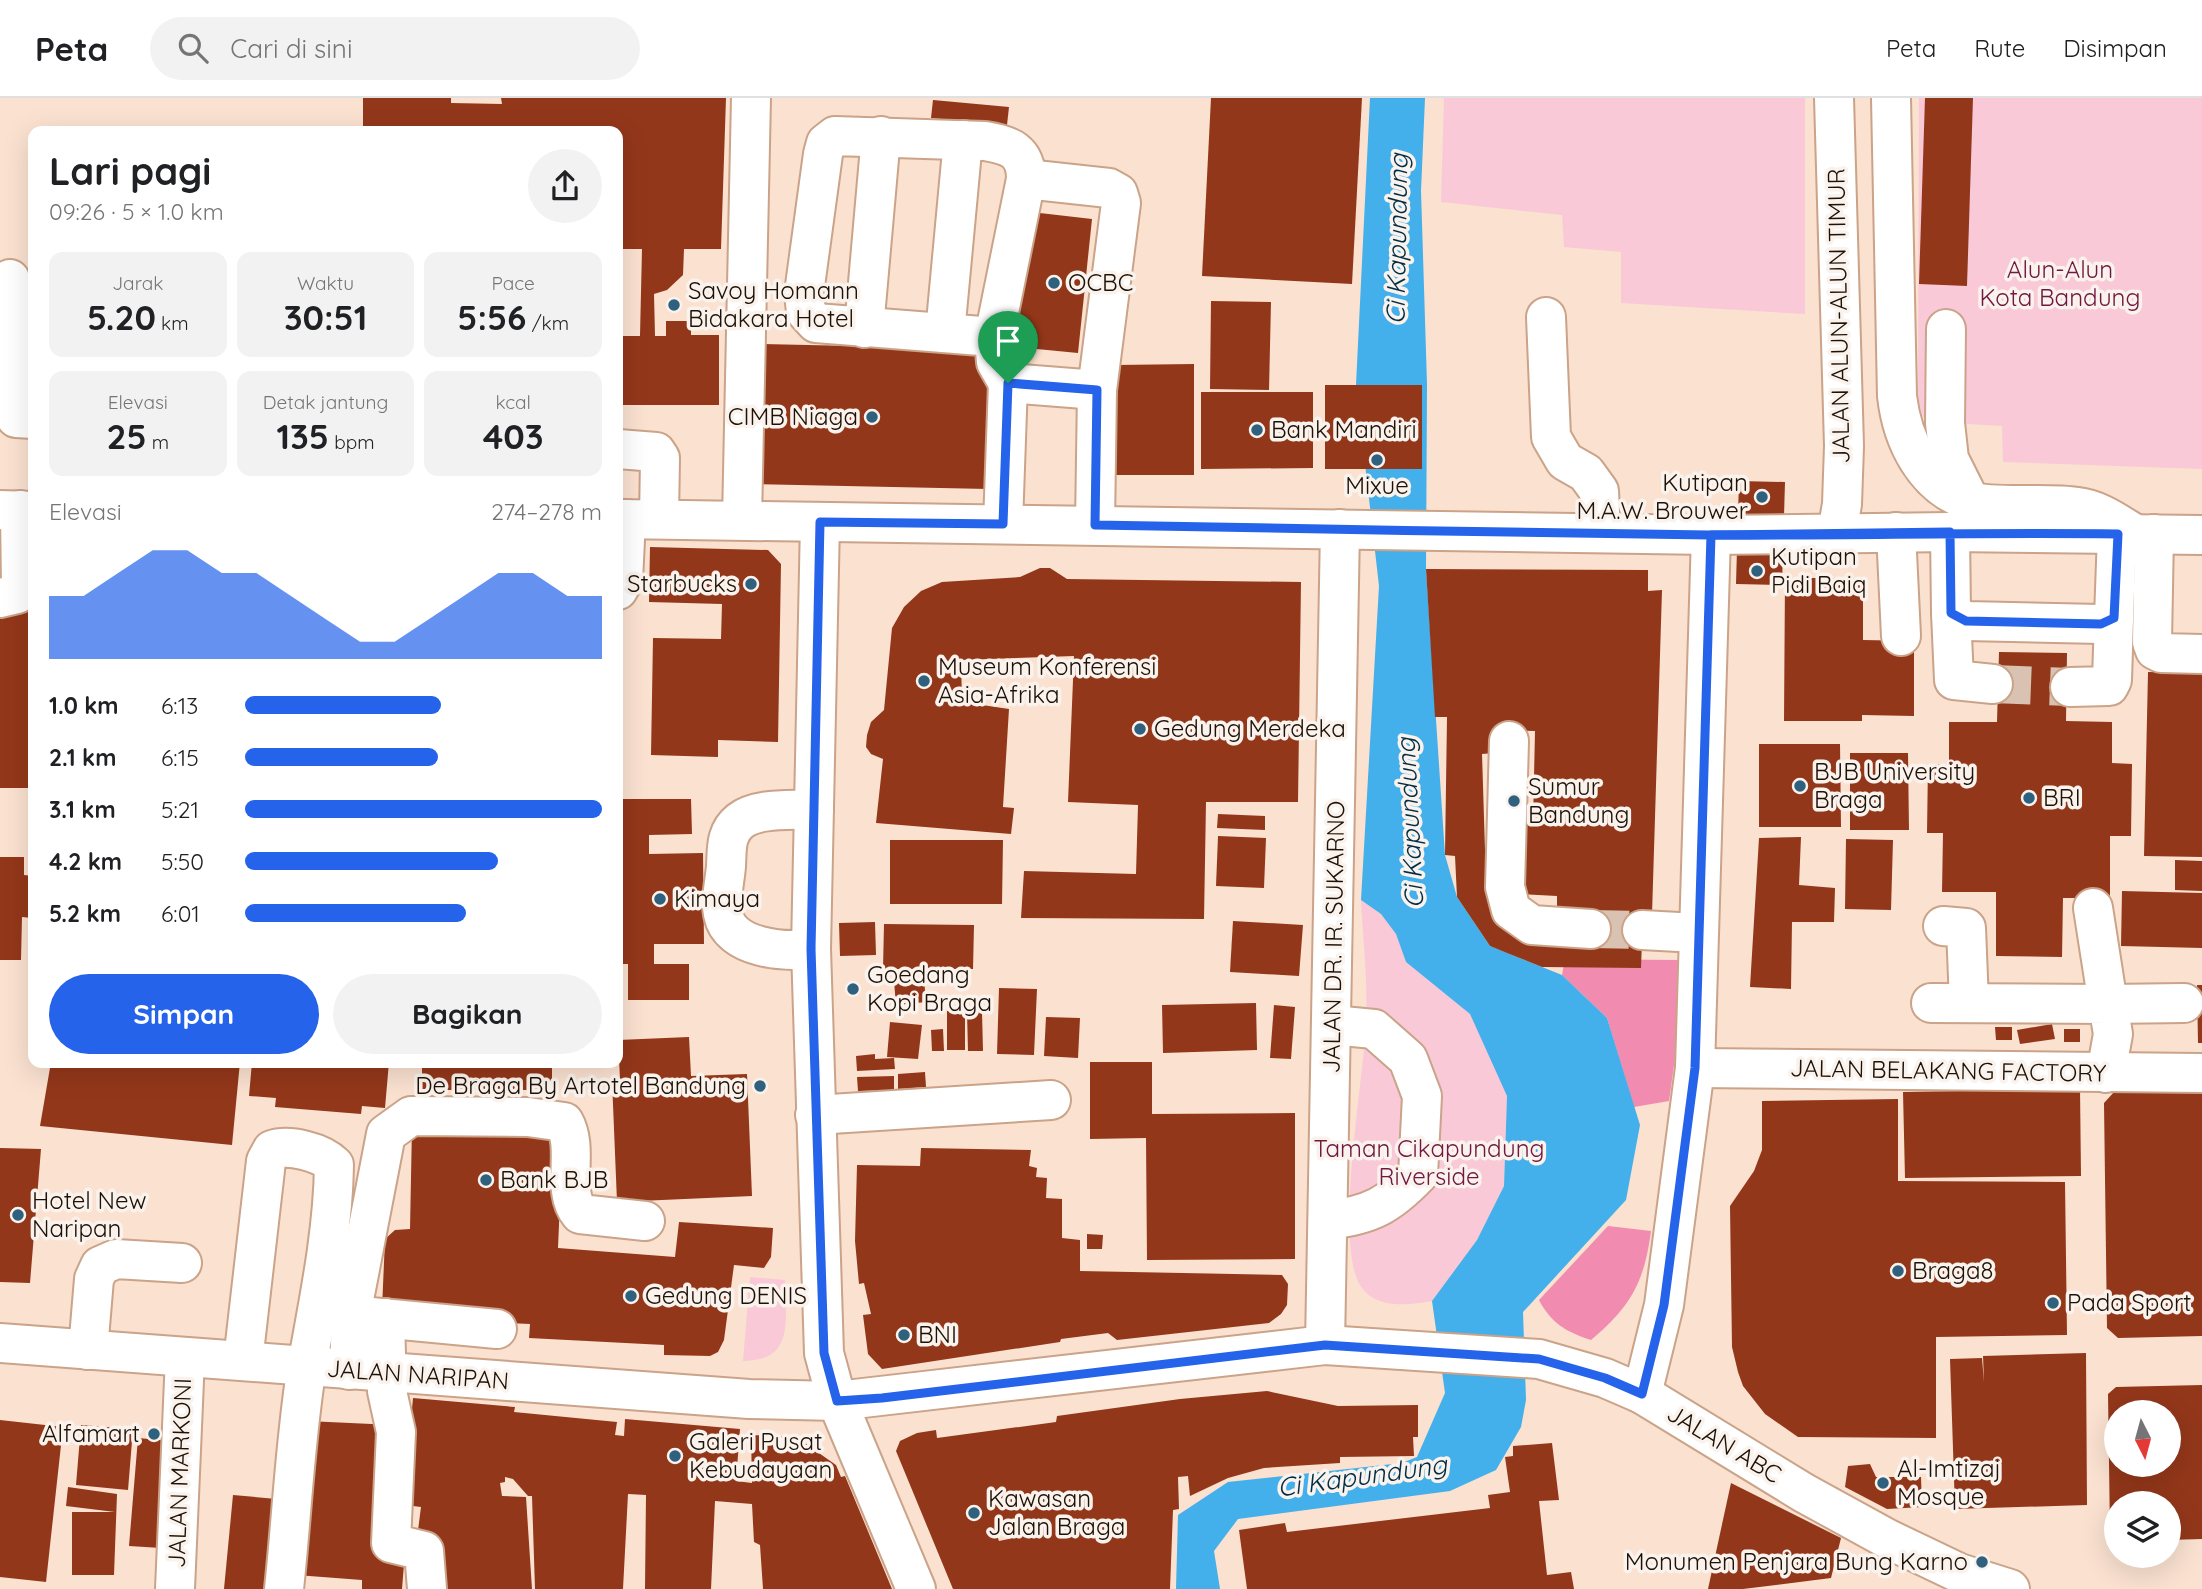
<!DOCTYPE html>
<html lang="id">
<meta charset="utf-8">
<style>
body{margin:0;font-family:Quicksand,sans-serif;background:#f2f2f2;color:#202124;height:100vh;display:flex;flex-direction:column;font-size:26px;white-space:nowrap}
*{box-sizing:border-box;margin:0}
p{font-size:23px;color:#757577}
.icon{flex:none;width:38px;height:38px;fill:none;stroke:currentColor;stroke-width:2;stroke-linecap:round;stroke-linejoin:round}
.map{position:relative;flex:1;overflow:hidden}
.drawer{position:absolute;left:28px;top:28px;width:595px;height:942px;display:flex;flex-direction:column;background:#fff;border-radius:14px;box-shadow:0 7px 28px #0002}
.drawer>*{flex:none}
.needle{width:46px;rotate:174deg}
.tools{position:absolute;left:2104px;top:1302px;display:grid;gap:14px}
.tools a{display:grid;place-items:center;width:77px;height:77px;border-radius:50%;background:#fff;box-shadow:0 7px 28px #0002;font-size:35px}
.pin{position:absolute;display:grid;place-items:center;width:60px;height:60px;color:#fff;margin:-72px -30px;border-radius:50% 50% 50% 0;rotate:-45deg;box-shadow:0 0 7px #0007}
.pin .icon{rotate:45deg}
.round{display:grid;place-items:center;flex:none;width:74px;height:74px;border-radius:37px;background:#f2f2f2}
.overview{display:flex;align-items:center;justify-content:space-between;height:119px;padding:0 21px}
h1{font-size:38px;font-weight:700;line-height:52px}
.stats{display:grid;grid-template-columns:repeat(3,1fr);gap:10px;height:119px;padding:7px 21px}
.stats div{display:grid;align-content:center;border-radius:14px;background:#f2f2f2;text-align:center}
.stats b{font-size:35px;font-weight:700}
.stats small{font-size:19px;font-weight:400}
.stats p{font-size:19px}
.chart{height:196px;padding:14px 21px}
.chart p{display:flex;justify-content:space-between}
.chart svg{width:100%;height:126px;margin-top:7px;fill:#2563eb;opacity:.7}
.cta{display:flex;gap:14px;margin-top:auto;padding:14px 21px}
.cta a{flex:1;height:80px;border-radius:42px;background:#2563eb;color:#fff;font-size:28px;font-weight:700;line-height:80px;text-align:center}
.cta a+a{background:#f2f2f2;color:#202124}
ul{padding:0 21px;list-style:none;font-size:23px}
li{display:grid;grid-template-columns:112px 84px 1fr;align-items:center;height:52px}
li i{height:18px;border-radius:9px;background:#2563eb}
header{display:flex;align-items:center;gap:42px;box-sizing:border-box;height:98px;padding:0 35px;background:#fff;border-bottom:2px solid #e0e0e0}
header strong{font-size:33px}
nav{display:flex;gap:38px;margin-inline-start:auto;font-size:24px}
.search{width:490px;height:63px;background:#f2f2f2;display:flex;align-items:center;gap:18px;box-sizing:border-box;padding:0 24px;border-radius:38px;color:#757577;font-size:26px}
.map>svg:first-child{display:block}
.green{fill:#f9c9d8}
.forest{fill:#f18bb0}
.water{fill:#43afeb}
.building{fill:#93371a;fill-rule:evenodd}
.lines{fill:none;stroke-linecap:round;stroke-linejoin:round}
.minor-tunnel{stroke:#d9c2b2;stroke-width:38;stroke-dasharray:38 19;stroke-linecap:butt}
.minor-casing{stroke:#caa388;stroke-width:42}
.major-casing{stroke:#caa388;stroke-width:42}
.minor{stroke:#fff;stroke-width:38}
.major{stroke:#fff;stroke-width:38}
.route-casing{stroke:#fff;stroke-width:14}
.route{stroke:#2563eb;stroke-width:9}
.poi-dot{fill:#2f617e;stroke:#faf2ec;stroke-width:2.5}
.labels{text-anchor:middle;stroke-width:7;stroke-linejoin:round;paint-order:stroke}
.park-label{font-size:24px;fill:#711741;stroke:#faf2ec}
.poi-label{font-size:24px;fill:#1e1106;stroke:#faf2ec;text-anchor:start}
.street-label{font-size:24px;fill:#1e1106;stroke:#faf2ec}
.water-label{font-size:26px;font-style:italic;fill:#002d45;stroke:#faf2ec}
</style>
<header>
<strong>Peta</strong>
<div class="search"><svg class="icon" aria-label="search" viewBox="0 0 24 24"><circle cx="10" cy="10" r="6"/><path d="M15 15l6 6"/></svg>Cari di sini</div>
<nav><a>Peta</a><a>Rute</a><a>Disimpan</a></nav>
</header>
<div class="map">
<svg width="2202" height="1491" viewBox="0 0 2202 1491">
<rect width="100%" height="100%" fill="#fae1d0"/>
<g class="green">
<path d="M1444,0H1805V216L1621,205V154L1564,149L1562,117L1441,104Z"/>
<path d="M1919,0H2202V371L2003,364L2002,328L1932,324L1923,319L1918,303Z"/>
<path d="M1361,802L1381,816L1396,836L1406,864L1470,916L1507,998L1504,1088L1477,1142L1432,1203C1408,1207 1376,1212 1360,1187C1334,1143 1364,981 1366,924C1368,883 1363,842 1361,802Z"/>
<path d="M750,1179L785,1182C785,1220 796,1263 743,1263Z"/>
</g>
<g class="forest">
<path d="M1565,861L1678,862L1675,960L1669,1003L1634,1009L1607,920L1562,877Z"/>
<path d="M1608,1128L1651,1133C1644,1185 1631,1208 1591,1242C1566,1234 1551,1225 1539,1202Z"/>
</g>
<path class="water" d="M1370,0H1425L1421,93L1427,286L1426,471L1445,757L1457,799L1490,848L1562,877L1607,920L1640,1027L1626,1102L1523,1214L1526,1302L1521,1329L1496,1372L1450,1393L1238,1421L1214,1453L1220,1491H1176L1178,1417L1228,1384L1402,1365L1417,1359L1445,1295L1432,1203L1477,1142L1504,1088L1507,998L1470,916L1406,864L1396,836L1381,816L1361,802L1379,488L1356,287Z"/>
<g class="building">
<path d="M363,0H451V5L502,6L501,0H726L721,151H684L683,177L667,192L654,196L655,238H666V223H691V237H719V307H618V238H640L642,151H618V33H363Z"/>
<path d="M1211,0H1362L1352,186L1202,178Z"/>
<path d="M1925,0H1973L1967,188L1919,186Z"/>
<path d="M933,2L1009,9L1007,27L931,20Z"/>
<path d="M1031,114L1092,121L1078,255L1016,249Z"/>
<path d="M31,157H33V276H29Z"/>
<path d="M1211,203L1271,204L1269,292L1210,291Z"/>
<path d="M757,246L991,251L988,391L754,386Z"/>
<path d="M1194,266V377H1116V267Z"/>
<rect x="1325" y="287" width="97" height="84"/>
<path d="M1201,294H1313V370L1201,371Z"/>
<path d="M1739,383L1785,384L1782,487L1736,486Z"/>
<path d="M650,449L768,452L781,466L778,644L718,642V659L651,657L653,540L721,541L722,506L649,504Z"/>
<path d="M1040,470H1050L1067,481L1301,484L1298,704H1206L1204,821L1021,820L1024,773L1136,776L1138,707L1068,704L1074,558L961,562L962,604L1009,611L1003,709L1014,710L1011,736L876,725L883,661L871,656L866,649L867,637L871,624L884,612L892,530L904,509L921,493L942,484L1020,479Z"/>
<path d="M1426,471L1648,472V493L1662,492L1652,817L1643,816L1641,870L1542,869L1507,855L1490,848L1457,799L1455,758L1445,757L1447,619H1435ZM1494,632L1535,633L1533,725L1520,724L1518,796L1557,798V816L1507,819L1493,780L1485,752L1482,656L1494,655Z"/>
<path d="M1785,480H1863V542L1914,543V618L1862,617V623H1784Z"/>
<path d="M0,506L33,507V690H0Z"/>
<path d="M618,506H623L620,600H618Z"/>
<path d="M1999,554L2067,555L2066,623L2112,624V665L2132,666L2131,738H2110V800H2063L2062,859L1996,858V794H1942L1943,735H1927L1928,666H1949V624H1997Z"/>
<path d="M2148,574L2202,575V759L2144,758Z"/>
<path d="M1759,646H1840L1841,729H1759Z"/>
<path d="M1850,655H1908L1909,732H1850Z"/>
<path d="M618,701H691L692,736L649,737V756L703,755L704,846H654V866H689V902H628V866H618Z"/>
<path d="M1218,716L1265,718V732L1217,730Z"/>
<path d="M1218,738L1266,740L1264,790L1216,788Z"/>
<path d="M1801,739L1799,787L1835,790L1834,824H1792L1791,891L1750,889L1759,740Z"/>
<path d="M1846,741L1893,742L1891,812L1845,811Z"/>
<path d="M890,742H1003L1002,806H890Z"/>
<path d="M0,759H24V777L33,778L32,820L22,819L21,862H0Z"/>
<path d="M2175,762L2202,763V793L2175,792Z"/>
<path d="M2122,793L2202,795V850L2121,848Z"/>
<path d="M1233,823L1303,827L1299,878L1230,874Z"/>
<path d="M875,824L876,857L840,858L839,825Z"/>
<path d="M884,826L974,827L973,871H883Z"/>
<path d="M924,881L926,904L896,907L894,883Z"/>
<path d="M2197,887H2202V945H2198Z"/>
<path d="M999,890L1037,891L1034,957L997,956Z"/>
<path d="M1256,905L1257,952L1163,955L1162,907Z"/>
<path d="M1274,907L1295,909L1291,961L1270,960Z"/>
<rect x="947" y="913" width="18" height="39"/>
<path d="M967,914H982L983,953H968Z"/>
<path d="M1046,919L1080,920L1078,960L1044,958Z"/>
<path d="M890,924L922,927L918,961L887,959Z"/>
<path d="M2052,926L2055,941L2020,946L2017,932Z"/>
<path d="M1995,929H2012V942H1996Z"/>
<path d="M943,931L944,953H932L931,932Z"/>
<rect x="2064" y="931" width="16" height="13"/>
<path d="M689,939L691,978L747,976L752,1098L617,1104L612,982L620,981L618,942Z"/>
<path d="M875,956V961L894,960L895,971L857,973L856,958Z"/>
<path d="M51,964H240L232,1047L40,1028Z"/>
<path d="M252,964H389L385,1010L362,1008L361,1016L275,1009L276,1000L249,998Z"/>
<rect x="422" y="964" width="130" height="28"/>
<path d="M1090,964H1152V1016L1295,1015V1161L1147,1162L1146,1040L1090,1041Z"/>
<path d="M925,974L926,989L898,991V976Z"/>
<path d="M894,978V992L858,993L857,979Z"/>
<path d="M2080,991L2081,1078L1905,1080L1903,994Z"/>
<path d="M2114,994H2202V1238L2118,1240L2107,1230L2104,1005Z"/>
<path d="M1898,1001V1083L2065,1084L2067,1237L1936,1239V1340L1798,1339L1765,1316L1743,1288L1738,1274L1732,1249L1730,1108L1754,1073L1762,1052V1003Z"/>
<path d="M412,1028L563,1032L558,1150L675,1159L679,1124L773,1130L771,1159L764,1170L734,1167L724,1242L718,1254L710,1258L664,1257V1247L529,1240L530,1226L389,1219L382,1211L385,1141L395,1132L410,1131Z"/>
<path d="M0,1050L41,1051L30,1185L0,1184Z"/>
<path d="M921,1050L1031,1052L1029,1068L1037,1070L1036,1079L1047,1080L1046,1100L1062,1101V1140L1080,1142V1173L1282,1177L1288,1186L1287,1207L1281,1216L1269,1225L1117,1242L1108,1235L1061,1241L1060,1244L882,1271L868,1256L863,1217L871,1216L864,1185L859,1186L855,1143L857,1067L920,1068Z"/>
<path d="M1087,1136L1103,1137L1102,1151H1087Z"/>
<path d="M2086,1255L2087,1407L1955,1411L1950,1261L1982,1260L1984,1284L1983,1258Z"/>
<path d="M2202,1287V1441L2168,1442V1405H2116V1439L2110,1434L2108,1296L2116,1289ZM2116,1314H2168V1367H2116Z"/>
<path d="M1267,1293L1338,1308L1418,1307V1339H1413L1414,1358L1340,1359V1365L1264,1370L1228,1380L1190,1398L1188,1378L1178,1379L1179,1411L1173,1412L1170,1491H953L896,1353L900,1343L917,1335L936,1332L937,1340L1056,1324L1057,1318L1180,1301ZM1040,1430L1041,1434L999,1443L996,1435Z"/>
<path d="M413,1300L515,1309L514,1314L617,1324L615,1337L624,1338L625,1321L740,1331L736,1383L752,1385L751,1337L796,1339L836,1367L841,1379L845,1378L892,1491H763L760,1447L754,1444L752,1406L715,1403L711,1491H645L646,1397L628,1396L623,1491H535L532,1398H528L513,1381L505,1379V1384L500,1385L502,1398L526,1399L532,1491H432L416,1448L421,1409L397,1406L406,1377Z"/>
<path d="M0,1322L63,1329L46,1484L0,1479Z"/>
<path d="M307,1323L393,1327L405,1454L402,1491H362V1482L296,1477Z"/>
<path d="M81,1327L133,1331L128,1392L76,1387Z"/>
<path d="M138,1340L171,1343L161,1450L129,1448Z"/>
<path d="M1552,1345L1559,1402L1539,1403L1547,1477L1571,1474L1574,1491H1247L1239,1432L1285,1425L1287,1434L1490,1410L1488,1397L1510,1394L1505,1359L1513,1358V1348Z"/>
<path d="M1870,1366L1876,1379H1921L1922,1409L1887,1411L1845,1389L1848,1368Z"/>
<path d="M1731,1385L1841,1440L1831,1480L1743,1491H1708Z"/>
<path d="M68,1389L117,1396L114,1477H72V1414H115L66,1408Z"/>
<path d="M233,1397L288,1402L280,1491H224Z"/>
</g>
<g class="lines">
<g class="minor-tunnel">
<path d="M1993,586L2070,589"/>
<path d="M1591,831L1642,832"/>
</g>
<g class="minor-casing">
<g id="minor">
<path d="M1834,0L1844,348L1842,406L1837,435"/>
<path d="M1891,0L1897,298C1902,342 1924,388 1969,403C1995,411 2047,404 2077,409C2098,411 2117,425 2135,436"/>
<path d="M1026,81L1109,90L1118,95L1121,105L1097,292L1095,427"/>
<path d="M10,181L16,320L33,321"/>
<path d="M1546,219L1551,339L1565,363L1586,375L1599,393L1601,435"/>
<path d="M864,230L881,38"/>
<path d="M1946,231L1945,325L1949,361L1970,403"/>
<path d="M945,235L963,42"/>
<path d="M994,239L816,225L806,214L804,195L823,56L826,45L835,38L985,43C1010,47 1026,53 1026,81L994,239L996,264L1008,285L1097,292"/>
<path d="M618,351L656,354L660,360L659,421"/>
<path d="M742,422L751,0"/>
<path d="M1003,426L1008,285"/>
<path d="M1896,434L1901,538"/>
<path d="M1950,434L1951,515L1966,523L2101,526L2114,520L2117,436"/>
<path d="M2154,436L2152,544L2155,552L2161,555L2202,556"/>
<path d="M618,492L623,483L626,421"/>
<path d="M0,500L17,496L21,488L20,412"/>
<path d="M1951,515L1954,582L1993,586"/>
<path d="M2070,589L2109,588L2112,582L2114,520"/>
<path d="M1509,643L1505,789L1511,812L1532,827L1591,831"/>
<path d="M2093,810L2108,906L2184,905"/>
<path d="M1943,828L1966,830L1969,905"/>
<path d="M1642,832L1697,835"/>
<path d="M811,851C784,854 730,851 723,816C720,802 725,782 726,768C727,751 725,735 740,723C758,709 792,713 814,711"/>
<path d="M1931,905L2108,906L2113,936L2106,975"/>
<path d="M1695,970L2202,975"/>
<path d="M815,1017L1051,1002"/>
<path d="M1329,1122C1371,1117 1389,1107 1418,1077L1422,998L1408,961L1374,931L1332,927"/>
<path d="M360,1218L497,1231"/>
<path d="M385,1220L387,1293L396,1334L391,1445L424,1453L427,1491"/>
<path d="M1325,1247L1340,431"/>
<path d="M88,1252L94,1181L100,1168L116,1161L182,1165"/>
<path d="M243,1263L266,1063L272,1052C289,1046 321,1054 334,1067C333,1135 319,1201 307,1268C295,1341 292,1417 284,1491"/>
<path d="M349,1272L351,1217L386,1036L411,1018L528,1019L564,1024C580,1052 560,1091 580,1116L645,1123"/>
<path d="M1642,1296L1664,1207L1695,970L1711,437"/>
<path d="M837,1303L1325,1247L1539,1261L1605,1280L1642,1296L1804,1395L1886,1440L1959,1475L2010,1491"/>
<path d="M175,1491L185,1259"/>
</g>
</g>
<g class="major-casing">
<g id="major">
<path d="M0,412L33,413"/>
<path d="M618,421L1711,437L1950,434L2202,437"/>
<path d="M820,424L811,851L824,1255L837,1303L916,1491"/>
<path d="M0,1245L749,1301L837,1303"/>
</g>
</g>
<use href="#minor" class="minor"/>
<use href="#major" class="major"/>
</g>
<g class="lines">
<g class="route-casing">
<path id="route" d="M1008,285L1003,426L820,424L811,851L824,1255L837,1303L882,1300L1325,1247L1539,1261L1605,1280L1642,1296L1664,1207L1695,970L1711,437L1950,434L1951,515L1966,523L2101,526L2114,520L2118,436C1981,434 1845,438 1709,437C1504,435 1300,430 1095,427L1097,292L1008,285"/>
</g>
<use href="#route" class="route"/>
</g>
<g class="poi-dot">
<circle cx="1054" cy="185" r="7"/>
<circle cx="674" cy="207" r="7"/>
<circle cx="872" cy="319" r="7"/>
<circle cx="1257" cy="332" r="7"/>
<circle cx="1377" cy="362" r="7"/>
<circle cx="1762" cy="399" r="7"/>
<circle cx="1757" cy="473" r="7"/>
<circle cx="751" cy="486" r="7"/>
<circle cx="924" cy="583" r="7"/>
<circle cx="1140" cy="631" r="7"/>
<circle cx="1800" cy="688" r="7"/>
<circle cx="2029" cy="700" r="7"/>
<circle cx="1514" cy="703" r="7"/>
<circle cx="660" cy="801" r="7"/>
<circle cx="853" cy="891" r="7"/>
<circle cx="760" cy="988" r="7"/>
<circle cx="486" cy="1082" r="7"/>
<circle cx="18" cy="1117" r="7"/>
<circle cx="1898" cy="1173" r="7"/>
<circle cx="631" cy="1198" r="7"/>
<circle cx="2053" cy="1205" r="7"/>
<circle cx="904" cy="1237" r="7"/>
<circle cx="154" cy="1336" r="7"/>
<circle cx="675" cy="1358" r="7"/>
<circle cx="1883" cy="1385" r="7"/>
<circle cx="974" cy="1415" r="7"/>
<circle cx="1982" cy="1464" r="7"/>
</g>
<g class="labels">
<g class="park-label">
<text x="2060" y="180">Alun-Alun<tspan x="2060" dy="28">Kota Bandung</tspan></text>
<text x="1429" y="1059">Taman Cikapundung<tspan x="1429" dy="28">Riverside</tspan></text>
</g>
<g class="poi-label">
<text x="1068" y="193">OCBC</text>
<text x="688" y="201">Savoy Homann<tspan x="688" dy="28">Bidakara Hotel</tspan></text>
<text x="858" y="327" text-anchor="end">CIMB Niaga</text>
<text x="1271" y="340">Bank Mandiri</text>
<text x="1748" y="393" text-anchor="end">Kutipan<tspan x="1748" dy="28">M.A.W. Brouwer</tspan></text>
<text x="1377" y="396" text-anchor="middle">Mixue</text>
<text x="1771" y="467">Kutipan<tspan x="1771" dy="28">Pidi Baiq</tspan></text>
<text x="737" y="494" text-anchor="end">Starbucks</text>
<text x="938" y="577">Museum Konferensi<tspan x="938" dy="28">Asia-Afrika</tspan></text>
<text x="1154" y="639">Gedung Merdeka</text>
<text x="1814" y="682">BJB University<tspan x="1814" dy="28">Braga</tspan></text>
<text x="1528" y="697">Sumur<tspan x="1528" dy="28">Bandung</tspan></text>
<text x="2043" y="708">BRI</text>
<text x="674" y="809">Kimaya</text>
<text x="867" y="885">Goedang<tspan x="867" dy="28">Kopi Braga</tspan></text>
<text x="746" y="996" text-anchor="end">De Braga By Artotel Bandung</text>
<text x="500" y="1090">Bank BJB</text>
<text x="32" y="1111">Hotel New<tspan x="32" dy="28">Naripan</tspan></text>
<text x="1912" y="1181">Braga8</text>
<text x="645" y="1206">Gedung DENIS</text>
<text x="2067" y="1213">Pada Sport</text>
<text x="918" y="1245">BNI</text>
<text x="140" y="1344" text-anchor="end">Alfamart</text>
<text x="689" y="1352">Galeri Pusat<tspan x="689" dy="28">Kebudayaan</tspan></text>
<text x="1897" y="1379">Al-Imtizaj<tspan x="1897" dy="28">Mosque</tspan></text>
<text x="988" y="1409">Kawasan<tspan x="988" dy="28">Jalan Braga</tspan></text>
<text x="1968" y="1472" text-anchor="end">Monumen Penjara Bung Karno</text>
</g>
<g class="street-label">
<text transform="translate(1839 218) rotate(-91)" y="8">JALAN ALUN-ALUN TIMUR</text>
<text transform="translate(1334 839) rotate(-89)" y="8">JALAN DR. IR. SUKARNO</text>
<text transform="translate(1948 973) rotate(1)" y="8">JALAN BELAKANG FACTORY</text>
<text transform="translate(418 1277) rotate(4)" y="8">JALAN NARIPAN</text>
<text transform="translate(1724 1346) rotate(31)" y="8">JALAN ABC</text>
<text transform="translate(180 1375) rotate(-88)" y="8">JALAN MARKONI</text>
</g>
<g class="water-label">
<text transform="translate(1397 141) rotate(-89)" y="9">Ci Kapundung</text>
<text transform="translate(1410 725) rotate(-93)" y="9">Ci Kapundung</text>
<text transform="translate(1362 1378) rotate(-8)" y="9">Ci Kapundung</text>
</g>
</g>
</svg>
<div class="tools">
<a><svg class="needle" viewBox="-14 -14 28 28"><path d="M0-13l5 13h-10z" fill="#e53935"/><path d="M0 13l5-13h-10z" fill="#757577"/></svg></a>
<a><svg class="icon" aria-label="layers" viewBox="0 0 24 24"><path d="M12 4l9 5-9 5-9-5zM3 14l9 5 9-5"/></svg></a>
</div>
<div class="pin" style="left:1008px;top:285px;background:#1e9e55"><svg class="icon" aria-label="arrive" viewBox="0 0 24 24"><path d="M6 21V4h12l-3 4 3 4H6"/></svg></div>
<section class="drawer">
<div class="overview"><div><h1>Lari pagi</h1><p>09:26 · 5 × 1.0 km</p></div><a class="round"><svg class="icon" aria-label="share" viewBox="0 0 24 24"><path d="M12 15V3M7 8l5-5 5 5M5 13v7h14v-7"/></svg></a></div>
<div class="stats">
<div><p>Jarak</p><b>5.20<small> km</small></b></div>
<div><p>Waktu</p><b>30:51</b></div>
<div><p>Pace</p><b>5:56<small> /km</small></b></div>
</div>
<div class="stats">
<div><p>Elevasi</p><b>25<small> m</small></b></div>
<div><p>Detak jantung</p><b>135<small> bpm</small></b></div>
<div><p>kcal</p><b>403</b></div>
</div>
<div class="chart"><p><span>Elevasi</span>274–278 m</p>
<svg viewBox="0 0 160 44" preserveAspectRatio="none"><path d="M0 44V22L10 22L20 14L30 6L40 6L50 14L60 14L70 22L80 30L90 38L100 38L110 30L120 22L130 14L140 14L150 22L160 22V44z"/></svg>
</div>
<ul>
<li><b>1.0 km</b>6:13<i style="width:55%"></i></li>
<li><b>2.1 km</b>6:15<i style="width:54%"></i></li>
<li><b>3.1 km</b>5:21<i style="width:100%"></i></li>
<li><b>4.2 km</b>5:50<i style="width:71%"></i></li>
<li><b>5.2 km</b>6:01<i style="width:62%"></i></li>
</ul>
<div class="cta"><a>Simpan</a><a>Bagikan</a></div>
</section>
</div>
